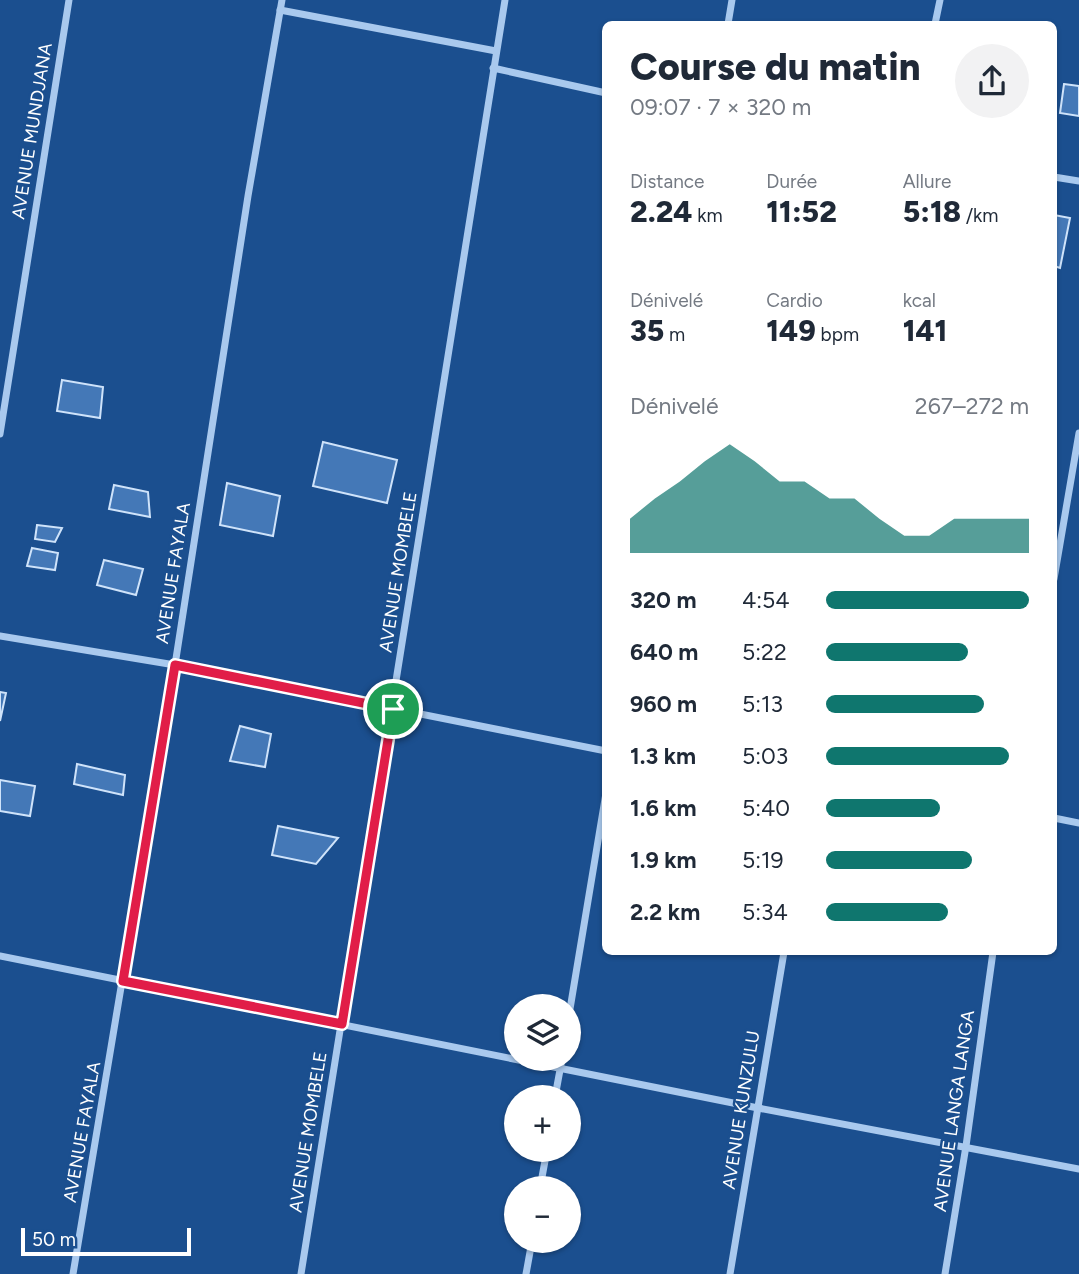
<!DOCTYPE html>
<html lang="fr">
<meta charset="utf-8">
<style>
body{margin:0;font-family:Figtree,sans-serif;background:#f2f2f3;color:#1f2937;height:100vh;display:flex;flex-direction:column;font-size:26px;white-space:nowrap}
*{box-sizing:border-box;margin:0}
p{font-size:23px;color:#747a83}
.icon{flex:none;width:38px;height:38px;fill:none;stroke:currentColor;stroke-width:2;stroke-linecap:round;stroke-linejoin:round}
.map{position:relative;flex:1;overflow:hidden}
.drawer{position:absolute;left:602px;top:21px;width:455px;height:934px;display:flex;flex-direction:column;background:#fff;border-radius:10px;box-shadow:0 2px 5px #0004}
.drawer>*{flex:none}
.buttons{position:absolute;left:504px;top:994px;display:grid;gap:14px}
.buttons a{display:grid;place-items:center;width:77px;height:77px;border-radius:50%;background:#fff;box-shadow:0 2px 5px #0004;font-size:35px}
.scale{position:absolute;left:21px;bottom:18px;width:170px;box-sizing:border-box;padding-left:7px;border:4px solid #fff;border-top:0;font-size:19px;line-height:24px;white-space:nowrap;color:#fff;-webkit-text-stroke:5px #1b4f8f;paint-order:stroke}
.pin{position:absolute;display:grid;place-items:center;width:60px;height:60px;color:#fff;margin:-30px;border:4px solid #fff;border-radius:50%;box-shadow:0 2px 7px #0007}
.round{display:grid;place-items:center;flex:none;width:74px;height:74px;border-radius:37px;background:#f2f2f3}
.head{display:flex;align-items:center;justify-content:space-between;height:119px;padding:0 28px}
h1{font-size:38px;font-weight:800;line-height:52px}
.figures{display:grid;grid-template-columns:repeat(3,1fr);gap:10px;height:119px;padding:7px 28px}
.figures div{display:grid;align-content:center}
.figures b{font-size:30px;font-weight:800}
.figures small{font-size:19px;font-weight:400}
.figures p{font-size:19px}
.chart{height:196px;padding:14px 28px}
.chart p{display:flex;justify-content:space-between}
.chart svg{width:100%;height:126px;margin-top:7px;fill:#0f766e;opacity:.7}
ul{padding:0 28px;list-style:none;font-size:23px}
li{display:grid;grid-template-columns:112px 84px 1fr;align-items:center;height:52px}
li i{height:18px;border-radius:9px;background:#0f766e}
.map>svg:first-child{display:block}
.building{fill:#4478b7;stroke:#cfe3fa;stroke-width:2}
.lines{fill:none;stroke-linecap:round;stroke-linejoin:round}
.street{stroke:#a9c9ee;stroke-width:7}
.route-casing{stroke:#fff;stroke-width:14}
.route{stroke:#e11d48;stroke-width:9}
.labels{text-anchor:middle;stroke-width:5;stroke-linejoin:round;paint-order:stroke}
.street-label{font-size:18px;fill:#fff;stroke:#1b4f8f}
</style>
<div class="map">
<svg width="1079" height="1274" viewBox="0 0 1079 1274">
<rect width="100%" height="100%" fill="#1b4f8f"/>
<g class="building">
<path d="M1064,84L1079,86V116L1060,113Z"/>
<path d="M1054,215L1070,218L1060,268L1054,266Z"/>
<path d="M62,380L103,387L100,418L57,411Z"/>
<path d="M323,442L397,460L387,503L313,486Z"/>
<path d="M227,483L280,496L273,536L220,525Z"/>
<path d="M114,485L148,492L150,517L109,509Z"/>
<path d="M37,525L62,528L55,542L35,539Z"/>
<path d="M32,548L58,553L55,570L27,566Z"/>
<path d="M104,560L143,569L136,595L97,585Z"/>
<path d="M0,692L6,693L0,721Z"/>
<path d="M240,726L271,734L265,767L230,761Z"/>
<path d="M77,764L125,775L123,795L74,784Z"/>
<path d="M0,780L35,786L30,816L0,811Z"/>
<path d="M278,826L338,838L316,864L272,855Z"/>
</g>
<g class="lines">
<g class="street">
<path d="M280,10L496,51"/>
<path d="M728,24L732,0"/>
<path d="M935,24L940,0"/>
<path d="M493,68L606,93"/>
<path d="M1054,177L1079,181"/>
<path d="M0,434L69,0"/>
<path d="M1054,579L1079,433"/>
<path d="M0,636L175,665L606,751"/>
<path d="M1054,818L1079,823"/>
<path d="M0,956L758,1108L1079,1169"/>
<path d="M569,1015L606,793"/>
<path d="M555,1097L562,1059"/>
<path d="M540,1188L547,1150"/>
<path d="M73,1274L175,665L248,196L282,0"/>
<path d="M301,1274L505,0"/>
<path d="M526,1274L532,1241"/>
<path d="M730,1274L784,952"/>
<path d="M945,1274L966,1146L993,952"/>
</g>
</g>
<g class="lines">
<g class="route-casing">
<path id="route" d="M175,665L393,709L342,1024L123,981Z"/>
</g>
<use href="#route" class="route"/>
</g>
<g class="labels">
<g class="street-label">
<text transform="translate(32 131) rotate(-81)" y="6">AVENUE MUNDJANA</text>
<text transform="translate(398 572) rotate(-81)" y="6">AVENUE MOMBELE</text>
<text transform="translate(173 573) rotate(-81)" y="6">AVENUE FAYALA</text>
<text transform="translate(741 1110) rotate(-81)" y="6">AVENUE KUNZULU</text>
<text transform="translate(954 1111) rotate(-82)" y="6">AVENUE LANGA LANGA</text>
<text transform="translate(82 1132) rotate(-80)" y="6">AVENUE FAYALA</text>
<text transform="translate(308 1132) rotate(-81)" y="6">AVENUE MOMBELE</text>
</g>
</g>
</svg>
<div class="buttons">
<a><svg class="icon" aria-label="layers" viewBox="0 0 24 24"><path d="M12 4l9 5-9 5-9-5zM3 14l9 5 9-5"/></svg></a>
<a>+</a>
<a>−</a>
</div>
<div class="scale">50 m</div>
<div class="pin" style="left:393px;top:709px;background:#1e9e55"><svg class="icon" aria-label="arrive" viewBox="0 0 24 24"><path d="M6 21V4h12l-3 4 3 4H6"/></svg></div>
<section class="drawer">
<div class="head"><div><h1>Course du matin</h1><p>09:07 · 7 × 320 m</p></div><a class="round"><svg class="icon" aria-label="share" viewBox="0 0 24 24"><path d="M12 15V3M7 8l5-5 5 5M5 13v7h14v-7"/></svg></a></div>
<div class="figures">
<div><p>Distance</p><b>2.24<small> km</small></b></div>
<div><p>Durée</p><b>11:52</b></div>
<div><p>Allure</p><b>5:18<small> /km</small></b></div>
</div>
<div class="figures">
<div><p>Dénivelé</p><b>35<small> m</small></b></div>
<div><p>Cardio</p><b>149<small> bpm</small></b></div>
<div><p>kcal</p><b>141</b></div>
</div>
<div class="chart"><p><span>Dénivelé</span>267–272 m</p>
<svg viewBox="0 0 160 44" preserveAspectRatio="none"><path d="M0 44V32L10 25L20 19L30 12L40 6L50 12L60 19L70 19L80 25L90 25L100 32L110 38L120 38L130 32L140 32L150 32L160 32V44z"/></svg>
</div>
<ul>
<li><b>320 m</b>4:54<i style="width:100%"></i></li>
<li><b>640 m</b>5:22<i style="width:70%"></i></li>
<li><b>960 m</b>5:13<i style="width:78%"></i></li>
<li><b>1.3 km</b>5:03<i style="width:90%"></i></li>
<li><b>1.6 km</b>5:40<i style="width:56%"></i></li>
<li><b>1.9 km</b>5:19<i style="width:72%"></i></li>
<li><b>2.2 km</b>5:34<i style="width:60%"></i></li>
</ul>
</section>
</div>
